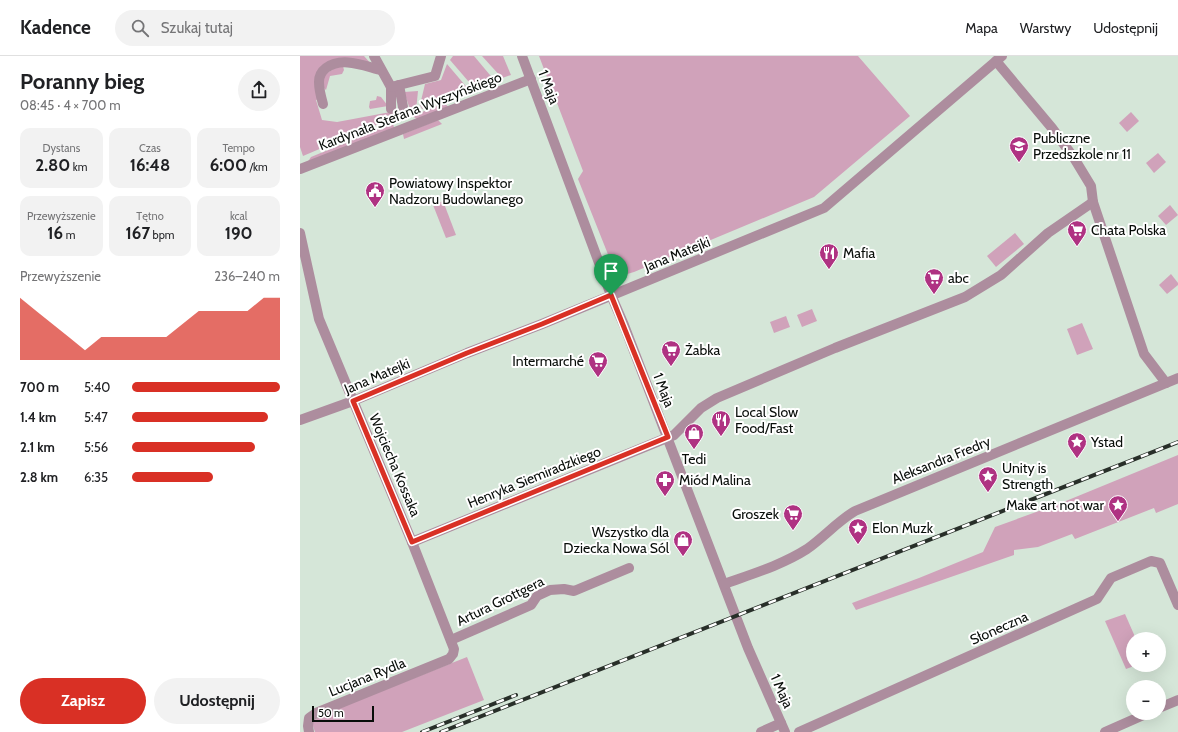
<!DOCTYPE html>
<html lang="pl">
<meta charset="utf-8">
<style>
body{margin:0;font-family:Cabin,sans-serif;background:#f2f2f2;color:#202124;height:100vh;display:flex;flex-direction:column;font-size:15px;white-space:nowrap}
*{box-sizing:border-box;margin:0}
p{font-size:13px;color:#757577}
.icon{flex:none;width:22px;height:22px;fill:none;stroke:currentColor;stroke-width:2;stroke-linecap:round;stroke-linejoin:round}
.map{position:relative;flex:1;overflow:hidden}
.details{display:flex;flex-direction:column;background:#fff;width:300px}
.details>*{flex:none}
.fabs{position:absolute;left:826px;top:576px;display:grid;gap:8px}
.fabs a{display:grid;place-items:center;width:40px;height:40px;border-radius:50%;background:#fff;box-shadow:0 4px 16px #0002;font-size:20px}
.scale{position:absolute;left:12px;bottom:10px;width:62px;box-sizing:border-box;padding-left:4px;border:2px solid #080d09;border-top:0;font-size:11px;line-height:14px;white-space:nowrap;color:#080d09;-webkit-text-stroke:3px #fff;paint-order:stroke}
.pin{position:absolute;display:grid;place-items:center;width:34px;height:34px;color:#fff;margin:-41px -17px;border-radius:50% 50% 50% 0;rotate:-45deg;box-shadow:0 0 4px #0007}
.pin .icon{rotate:45deg}
.round{display:grid;place-items:center;flex:none;width:42px;height:42px;border-radius:21px;background:#f2f2f2}
.summary{display:flex;align-items:center;justify-content:space-between;height:68px;padding:0 20px}
h1{font-size:22px;font-weight:700;line-height:30px}
.metrics{display:grid;grid-template-columns:repeat(3,1fr);gap:6px;height:68px;padding:4px 20px}
.metrics div{display:grid;align-content:center;border-radius:10px;background:#f2f2f2;text-align:center}
.metrics b{font-size:17px;font-weight:700}
.metrics small{font-size:11px;font-weight:400}
.metrics p{font-size:11px}
.chart{height:112px;padding:8px 20px}
.chart p{display:flex;justify-content:space-between}
.chart svg{width:100%;height:72px;margin-top:4px;fill:#d93025;opacity:.7}
.action{display:flex;gap:8px;margin-top:auto;padding:8px 20px}
.action a{flex:1;height:46px;border-radius:24px;background:#d93025;color:#fff;font-size:16px;font-weight:700;line-height:46px;text-align:center}
.action a+a{background:#f2f2f2;color:#202124}
ul{padding:0 20px;list-style:none;font-size:13px}
li{display:grid;grid-template-columns:64px 48px 1fr;align-items:center;height:30px}
li i{height:10px;border-radius:5px;background:#d93025}
header{display:flex;align-items:center;gap:24px;box-sizing:border-box;height:56px;padding:0 20px;background:#fff;border-bottom:1px solid #e0e0e0}
header strong{font-size:19px}
nav{display:flex;gap:22px;margin-inline-start:auto;font-size:14px}
.search{width:280px;height:36px;background:#f2f2f2;display:flex;align-items:center;gap:10px;box-sizing:border-box;padding:0 14px;border-radius:22px;color:#757577;font-size:15px}
main{display:flex;flex:1;min-height:0}
.map>svg:first-child{display:block}
.green{fill:#d0a2ba}
.lines{fill:none;stroke-linecap:round;stroke-linejoin:round}
.minor{stroke:#ad8d9e;stroke-width:10}
.rail-casing{stroke:#282f29;stroke-width:4}
.rail{stroke:#fff;stroke-width:2.5;stroke-dasharray:8;stroke-linecap:butt}
.route-casing{stroke:#fff;stroke-width:8}
.route{stroke:#d93025;stroke-width:5}
.labels{text-anchor:middle;stroke-width:4;stroke-linejoin:round;paint-order:stroke}
.street-label{font-size:14px;fill:#080d09;stroke:#fff}
.poi-label{font-size:14px;fill:#080d09;stroke:#fff;text-anchor:start}
</style>
<header>
<strong>Kadence</strong>
<div class="search"><svg class="icon" aria-label="search" viewBox="0 0 24 24"><circle cx="10" cy="10" r="6"/><path d="M15 15l6 6"/></svg>Szukaj tutaj</div>
<nav><a>Mapa</a><a>Warstwy</a><a>Udostępnij</a></nav>
</header>
<main>
<section class="details">
<div class="summary"><div><h1>Poranny bieg</h1><p>08:45 · 4 × 700 m</p></div><a class="round"><svg class="icon" aria-label="share" viewBox="0 0 24 24"><path d="M12 15V3M7 8l5-5 5 5M5 13v7h14v-7"/></svg></a></div>
<div class="metrics">
<div><p>Dystans</p><b>2.80<small> km</small></b></div>
<div><p>Czas</p><b>16:48</b></div>
<div><p>Tempo</p><b>6:00<small> /km</small></b></div>
</div>
<div class="metrics">
<div><p>Przewyższenie</p><b>16<small> m</small></b></div>
<div><p>Tętno</p><b>167<small> bpm</small></b></div>
<div><p>kcal</p><b>190</b></div>
</div>
<div class="chart"><p><span>Przewyższenie</span>236–240 m</p>
<svg viewBox="0 0 160 44" preserveAspectRatio="none"><path d="M0 44V6L10 14L20 22L30 30L40 38L50 30L60 30L70 30L80 30L90 30L100 22L110 14L120 14L130 14L140 14L150 6L160 6V44z"/></svg>
</div>
<ul>
<li><b>700 m</b>5:40<i style="width:100%"></i></li>
<li><b>1.4 km</b>5:47<i style="width:92%"></i></li>
<li><b>2.1 km</b>5:56<i style="width:83%"></i></li>
<li><b>2.8 km</b>6:35<i style="width:55%"></i></li>
</ul>
<div class="action"><a>Zapisz</a><a>Udostępnij</a></div>
</section>
<div class="map">
<svg width="878" height="676" viewBox="0 0 878 676">
<rect width="100%" height="100%" fill="#d5e6d8"/>
<g class="green">
<path d="M0,0H64L72,9H27L19,43L16,44L22,64L37,66L96,55L102,58L3,100L0,91Z"/>
<path d="M153,0H174L195,25L175,33L150,4Z"/>
<path d="M182,0H203L211,19L202,22Z"/>
<path d="M239,0H558L610,60L514,141L334,216L317,221L278,123L283,115Z"/>
<path d="M42,7L44,14L42,18L30,20L26,34L22,30L23,20Z"/>
<path d="M147,8L170,35L122,53L120,49L125,28L141,24Z"/>
<path d="M118,35L116,55L111,56L104,36Z"/>
<path d="M77,40L81,41L88,50L70,53L69,51L70,45L76,44Z"/>
<path d="M145,47L148,51L117,63L112,60Z"/>
<path d="M831,56L839,65L827,76L819,67Z"/>
<path d="M138,64L142,68L104,83L103,78Z"/>
<path d="M93,67L94,72L7,107L11,101Z"/>
<path d="M858,97L866,106L854,117L846,107Z"/>
<path d="M143,145L156,179L146,182L133,149Z"/>
<path d="M870,149L878,159L866,169L858,160Z"/>
<path d="M715,177L724,188L696,211L687,200Z"/>
<path d="M871,218L878,227V229L867,238L859,229Z"/>
<path d="M512,253L517,265L502,271L497,259Z"/>
<path d="M486,260L490,271L474,277L470,266Z"/>
<path d="M782,267L793,293L777,299L767,273Z"/>
<path d="M878,399V448L856,457L854,452L775,483L772,478L738,491L714,494V499L556,554L552,547L619,522L683,496L695,471L761,447Z"/>
<path d="M825,558L836,583H833V609H837L826,613L805,565Z"/>
<path d="M167,601L184,644L102,676H15L12,667L17,662L24,658Z"/>
</g>
<g class="lines">
<g class="minor">
<path d="M74,0L91,31V53"/>
<path d="M222,0L311,239L324,269L448,592L485,676"/>
<path d="M696,5L752,72L774,102L791,130L793,146L844,298L866,327"/>
<path d="M99,29L103,51"/>
<path d="M91,31L135,20L141,0"/>
<path d="M23,48C21,41 19,33 19,26C19,20 22,15 26,12C42,0 64,10 81,14"/>
<path d="M0,113L231,23"/>
<path d="M0,177L19,263L112,486L154,593L153,598L149,603L16,657L9,662L8,670L9,676"/>
<path d="M0,364L53,345L167,297L242,268L524,152L702,0"/>
<path d="M112,486L374,379L401,352L417,342L535,292L665,241L701,219L748,177L793,146"/>
<path d="M424,528C452,518 482,509 507,493C524,481 538,465 555,455L878,322"/>
<path d="M151,584L231,549L237,540L250,534L264,533L274,535L329,512"/>
<path d="M859,652L878,644"/>
<path d="M461,676L481,667"/>
<path d="M499,676L797,543L811,522L851,505L860,507L878,549"/>
<path d="M805,676L848,657"/>
</g>
<g class="rail-casing">
<g id="rail">
<path d="M122,676L216,639"/>
<path d="M141,676L878,386"/>
</g>
</g>
<use href="#rail" class="rail"/>
</g>
<g class="lines">
<g class="route-casing">
<path id="route" d="M311,239L368,381L112,486L53,345L167,297L242,268Z"/>
</g>
<use href="#route" class="route"/>
</g>
<defs>
<g id="school-pin" transform="scale(1)"><path d="M0 17L-7.5 6A9.5 9.5 0 1 1 7.5 6Z" fill="#af3282" stroke="#fff"/><path d="M0-5L7-2L0 1L-7-2ZM-4 1L0 2.5L4 1V4Q0 6-4 4Z" fill="#fff"/></g>
<g id="civic-pin" transform="scale(1)"><path d="M0 17L-7.5 6A9.5 9.5 0 1 1 7.5 6Z" fill="#af3282" stroke="#fff"/><path d="M-.6-6.5H3V-4.5H.6V-3L4-1V1h2V6H-6V1h2V-1L-.6-3ZM-1.2 2.5V6h2.4V2.5Z" fill="#fff"/></g>
<g id="supermarket-pin" transform="scale(1)"><path d="M0 17L-7.5 6A9.5 9.5 0 1 1 7.5 6Z" fill="#af3282" stroke="#fff"/><path d="M-6-5.5h2.5l.6 2H6L4.5 2H-2.5L-4.4-4H-6ZM-1.5 3.2a1.3 1.3 0 1 0 .1 0ZM3 3.2a1.3 1.3 0 1 0 .1 0Z" fill="#fff"/></g>
<g id="restaurant-pin" transform="scale(1)"><path d="M0 17L-7.5 6A9.5 9.5 0 1 1 7.5 6Z" fill="#af3282" stroke="#fff"/><path d="M-5-6h1v4h1v-4h1v4h1v-4h1v5L-1.5 .5V6h-2V.5L-5-1ZM5-6V6H3V1.5H1.5Q1.5-4 5-6Z" fill="#fff"/></g>
<g id="shop-pin" transform="scale(1)"><path d="M0 17L-7.5 6A9.5 9.5 0 1 1 7.5 6Z" fill="#af3282" stroke="#fff"/><path d="M-5-2.5h2.3a2.7 3.5 0 0 1 5.4 0H5L5.5 6h-11ZM-1.5-2.5h3a1.5 2.3 0 0 0-3 0Z" fill="#fff"/></g>
<g id="sight-pin" transform="scale(1)"><path d="M0 17L-7.5 6A9.5 9.5 0 1 1 7.5 6Z" fill="#af3282" stroke="#fff"/><path d="M0-6L1.8-2.2L6-1.7L2.9 1.2L3.7 5.4L0 3.3L-3.7 5.4L-2.9 1.2L-6-1.7L-1.8-2.2Z" fill="#fff"/></g>
<g id="pharmacy-pin" transform="scale(1)"><path d="M0 17L-7.5 6A9.5 9.5 0 1 1 7.5 6Z" fill="#af3282" stroke="#fff"/><path d="M-2-6h4v4h4v4h-4v4h-4v-4h-4v-4h4Z" fill="#fff"/></g>
</defs>
<g fill-rule="evenodd">
<use href="#school-pin" x="719" y="90"/>
<use href="#civic-pin" x="75" y="135"/>
<use href="#supermarket-pin" x="777" y="174"/>
<use href="#restaurant-pin" x="529" y="197"/>
<use href="#supermarket-pin" x="634" y="222"/>
<use href="#supermarket-pin" x="371" y="294"/>
<use href="#supermarket-pin" x="298" y="305"/>
<use href="#restaurant-pin" x="421" y="364"/>
<use href="#shop-pin" x="394" y="377"/>
<use href="#sight-pin" x="777" y="386"/>
<use href="#sight-pin" x="688" y="420"/>
<use href="#pharmacy-pin" x="365" y="424"/>
<use href="#sight-pin" x="818" y="449"/>
<use href="#supermarket-pin" x="493" y="458"/>
<use href="#sight-pin" x="558" y="472"/>
<use href="#shop-pin" x="383" y="484"/>
</g>
<g class="labels">
<g class="street-label">
<text transform="translate(249 31) rotate(69)" y="5">1 Maja</text>
<text transform="translate(110 55) rotate(-21)" y="5">Kardynała Stefana Wyszyńskiego</text>
<text transform="translate(377 198) rotate(-22)" y="5">Jana Matejki</text>
<text transform="translate(77 320) rotate(-23)" y="5">Jana Matejki</text>
<text transform="translate(364 334) rotate(69)" y="5">1 Maja</text>
<text transform="translate(641 404) rotate(-22)" y="5">Aleksandra Fredry</text>
<text transform="translate(95 409) rotate(67)" y="5">Wojciecha Kossaka</text>
<text transform="translate(234 421) rotate(-22)" y="5">Henryka Siemiradzkiego</text>
<text transform="translate(200 545) rotate(-26)" y="5">Artura Grottgera</text>
<text transform="translate(699 572) rotate(-24)" y="5">Słoneczna</text>
<text transform="translate(67 621) rotate(-22)" y="5">Lucjana Rydla</text>
<text transform="translate(482 635) rotate(66)" y="5">1 Maja</text>
</g>
<g class="poi-label">
<text x="733" y="87">Publiczne<tspan x="733" dy="16">Przedszkole nr 11</tspan></text>
<text x="89" y="132">Powiatowy Inspektor<tspan x="89" dy="16">Nadzoru Budowlanego</tspan></text>
<text x="791" y="179">Chata Polska</text>
<text x="543" y="202">Mafia</text>
<text x="648" y="227">abc</text>
<text x="385" y="299">Żabka</text>
<text x="284" y="310" text-anchor="end">Intermarché</text>
<text x="435" y="361">Local Slow<tspan x="435" dy="16">Food/Fast</tspan></text>
<text x="791" y="391">Ystad</text>
<text x="394" y="408" text-anchor="middle">Tedi</text>
<text x="702" y="417">Unity is<tspan x="702" dy="16">Strength</tspan></text>
<text x="379" y="429">Miód Malina</text>
<text x="804" y="454" text-anchor="end">Make art not war</text>
<text x="479" y="463" text-anchor="end">Groszek</text>
<text x="572" y="477">Elon Muzk</text>
<text x="369" y="481" text-anchor="end">Wszystko dla<tspan x="369" dy="16">Dziecka Nowa Sól</tspan></text>
</g>
</g>
</svg>
<div class="fabs">
<a>+</a>
<a>−</a>
</div>
<div class="scale">50 m</div>
<div class="pin" style="left:311px;top:239px;background:#1e9e55"><svg class="icon" aria-label="arrive" viewBox="0 0 24 24"><path d="M6 21V4h12l-3 4 3 4H6"/></svg></div>
</div>
</main>
